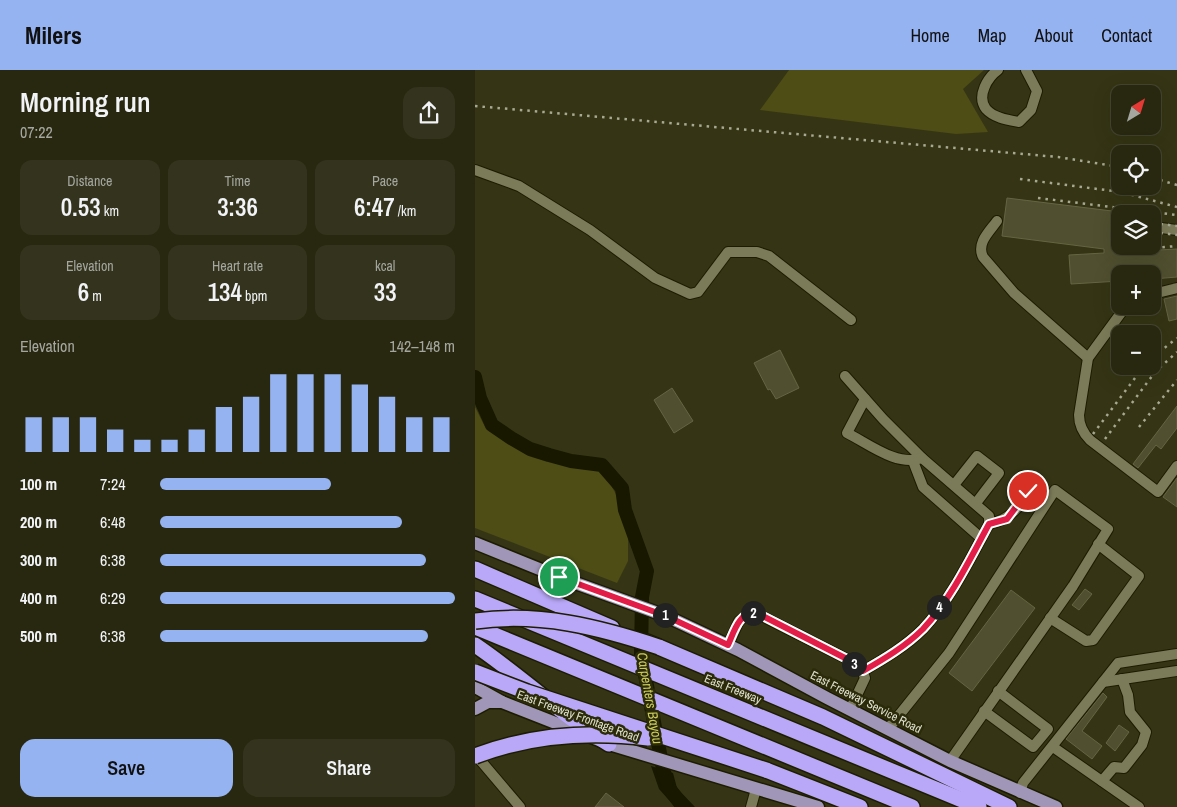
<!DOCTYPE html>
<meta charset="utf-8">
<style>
body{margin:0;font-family:"Archivo Narrow",sans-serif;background:#34341e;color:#f1f3f6;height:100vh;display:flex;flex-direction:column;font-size:19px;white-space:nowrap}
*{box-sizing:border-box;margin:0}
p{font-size:16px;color:#a5a69f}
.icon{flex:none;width:28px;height:28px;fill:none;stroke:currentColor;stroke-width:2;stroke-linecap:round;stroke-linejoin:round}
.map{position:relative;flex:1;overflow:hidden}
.sheet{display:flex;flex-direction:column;background:#282810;width:475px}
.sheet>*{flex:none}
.needle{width:32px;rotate:38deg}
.buttons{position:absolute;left:636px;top:15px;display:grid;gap:10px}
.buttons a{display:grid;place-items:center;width:50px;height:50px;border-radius:10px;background:#282810;box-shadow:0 5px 20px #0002,0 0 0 1px #444430;font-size:25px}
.pin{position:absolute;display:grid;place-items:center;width:42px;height:42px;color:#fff;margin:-21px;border:2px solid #fff;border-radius:50%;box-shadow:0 1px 5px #0007}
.km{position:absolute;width:25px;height:25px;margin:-12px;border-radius:50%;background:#222;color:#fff;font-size:14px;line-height:25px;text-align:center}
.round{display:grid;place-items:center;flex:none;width:52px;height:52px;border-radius:15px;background:#34341e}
.headline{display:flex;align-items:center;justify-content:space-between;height:85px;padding:0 20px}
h1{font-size:28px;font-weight:600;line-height:38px}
.stats{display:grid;grid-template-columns:repeat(3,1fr);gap:8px;height:85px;padding:5px 20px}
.stats div{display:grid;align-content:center;border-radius:12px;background:#34341e;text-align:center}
.stats b{font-size:25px;font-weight:600}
.stats small{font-size:14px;font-weight:400}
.stats p{font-size:14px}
.chart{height:140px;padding:10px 20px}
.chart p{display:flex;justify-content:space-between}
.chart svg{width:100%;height:90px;margin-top:5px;stroke:#95b2f1;stroke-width:6}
.action{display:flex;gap:10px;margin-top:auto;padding:10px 20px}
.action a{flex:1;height:58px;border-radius:15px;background:#95b2f1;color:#111;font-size:20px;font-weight:600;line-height:58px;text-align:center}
.action a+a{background:#34341e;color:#f1f3f6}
ul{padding:0 20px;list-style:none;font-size:16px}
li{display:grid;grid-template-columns:80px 60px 1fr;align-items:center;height:38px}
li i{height:12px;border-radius:6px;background:#95b2f1}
header{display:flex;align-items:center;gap:30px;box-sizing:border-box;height:70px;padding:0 25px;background:#95b2f1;color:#111}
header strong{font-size:24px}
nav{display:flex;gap:28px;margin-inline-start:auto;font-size:18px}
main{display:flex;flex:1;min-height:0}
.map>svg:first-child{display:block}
.green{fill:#4d4d15}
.water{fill:#181801}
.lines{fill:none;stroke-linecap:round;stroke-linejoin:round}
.river{stroke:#181801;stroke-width:14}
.building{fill:#505030;stroke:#656544}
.minor-casing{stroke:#1d1c00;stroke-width:12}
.major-casing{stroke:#1d1c00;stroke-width:15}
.highway-casing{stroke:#1d1c00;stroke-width:18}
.minor{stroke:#7b7b59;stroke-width:10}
.major{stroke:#a096b8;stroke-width:12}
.highway{stroke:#b9a8f7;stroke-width:15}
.rail{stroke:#a8a992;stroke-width:2.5;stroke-dasharray:2.5 5;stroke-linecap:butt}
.highway-bridge-casing{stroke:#1d1c00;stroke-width:18;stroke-linecap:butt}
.highway-bridge{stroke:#b9a8f7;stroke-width:15}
.route-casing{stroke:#fff;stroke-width:10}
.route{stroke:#e11d48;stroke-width:6}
.labels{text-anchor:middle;stroke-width:5;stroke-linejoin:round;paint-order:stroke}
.street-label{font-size:12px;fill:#dfe0ce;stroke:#2b2b0a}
.water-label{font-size:14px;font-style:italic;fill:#cac95a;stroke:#2b2b0a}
</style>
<header>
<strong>Milers</strong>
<nav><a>Home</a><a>Map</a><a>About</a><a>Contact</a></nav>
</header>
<main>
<section class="sheet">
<div class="headline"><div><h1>Morning run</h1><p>07:22</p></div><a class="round"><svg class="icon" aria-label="share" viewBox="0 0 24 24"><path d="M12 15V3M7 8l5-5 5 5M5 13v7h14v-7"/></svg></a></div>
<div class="stats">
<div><p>Distance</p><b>0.53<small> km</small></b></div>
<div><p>Time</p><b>3:36</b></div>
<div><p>Pace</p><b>6:47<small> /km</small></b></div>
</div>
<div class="stats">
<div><p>Elevation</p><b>6<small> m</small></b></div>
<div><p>Heart rate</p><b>134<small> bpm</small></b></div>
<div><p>kcal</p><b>33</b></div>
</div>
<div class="chart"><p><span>Elevation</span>142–148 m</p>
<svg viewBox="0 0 160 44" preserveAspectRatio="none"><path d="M5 44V27M15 44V27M25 44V27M35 44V33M45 44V38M55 44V38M65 44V33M75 44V22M85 44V17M95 44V6M105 44V6M115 44V6M125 44V11M135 44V17M145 44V27M155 44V27"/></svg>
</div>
<ul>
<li><b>100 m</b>7:24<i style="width:58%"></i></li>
<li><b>200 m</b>6:48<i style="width:82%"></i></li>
<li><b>300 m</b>6:38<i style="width:90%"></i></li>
<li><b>400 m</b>6:29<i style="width:100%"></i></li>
<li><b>500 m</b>6:38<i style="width:91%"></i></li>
</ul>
<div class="action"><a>Save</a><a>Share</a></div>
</section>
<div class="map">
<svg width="702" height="737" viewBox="0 0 702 737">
<rect width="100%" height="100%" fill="#353515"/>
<g class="green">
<path d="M314,0H509L488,19L513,62L481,64L285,40Z"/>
<path d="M0,337L11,359L89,393L127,399L153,446V491L142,513L0,458Z"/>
</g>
<path class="water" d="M176,696L198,703L202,718L220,737H200L184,719Z"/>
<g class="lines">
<path class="river" d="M0,307L5,328L17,355L36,368L55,379L74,385L96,391L127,395L147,418L150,440L172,501L167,527L166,584L188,699L194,718L208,737"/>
</g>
<g class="building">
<path d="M532,128L645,142V176H648L647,182L702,179V207L678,209V204H645V211L596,214L594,185L629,183V179L527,166Z"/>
<path d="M702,226V249L694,251L689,229Z"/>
<path d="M305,280L324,318L301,329L295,319L293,320L279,293Z"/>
<path d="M197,318L218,351L199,363L179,330Z"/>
<path d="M702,336V358L686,379L681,375L663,398L658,394Z"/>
<path d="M702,408V437L688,427Z"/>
<path d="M610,519L617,524L604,540L597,535Z"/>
<path d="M536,520L560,538L497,621L474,603Z"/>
<path d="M628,623L632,627L607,661L627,676L617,689L591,669Z"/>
<path d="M644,655L654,662L640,681L631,673Z"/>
<path d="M131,723L149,737H120Z"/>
</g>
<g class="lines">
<g class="minor-casing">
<g id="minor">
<path d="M523,0C513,7 501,26 511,39C519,48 533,50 544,52L556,40L562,21L551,0"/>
<path d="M0,100L44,116L115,160L180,208L215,224L223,222L253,182H282L294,186L376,250"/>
<path d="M522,151C515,161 501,173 508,187L539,223L613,288"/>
<path d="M678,157L702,160"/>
<path d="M678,224L702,218"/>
<path d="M651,236L613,288L604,345C604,356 608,363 615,370L683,422L702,396"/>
<path d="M370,306L408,349L447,388L514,446V454C495,489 476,529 448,559C431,576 409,589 388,601"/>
<path d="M390,329L372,363C394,374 422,397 447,388"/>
<path d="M438,391L448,417L506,468"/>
<path d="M479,415L502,386L524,403L501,433"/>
<path d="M514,454C536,450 547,435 556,414L547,406"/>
<path d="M575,548L611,571L618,570L664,506L623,474"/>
<path d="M253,575L264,551L276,542L287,546L374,590L386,598L390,608L375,640"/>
<path d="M628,612L702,601"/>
<path d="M509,641L558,677L573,659L523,621"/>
<path d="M413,659L474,583L580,420L633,459L598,516L475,691"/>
<path d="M578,677L664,737"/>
<path d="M0,684L45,737"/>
<path d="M627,711L639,697L649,698L667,675L671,662L655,642L653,625L647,609"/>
<path d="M545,723L548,713L643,593L702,584"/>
<path d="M276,737L281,719"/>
</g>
</g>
<g class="major-casing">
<g id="major">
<path d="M0,473L84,507L191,546L263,580L352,628L475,691L581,737"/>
<path d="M0,617L27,632L134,674L343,737"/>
<path d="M0,639L13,632H27"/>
</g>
</g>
<g class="highway-casing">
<g id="highway">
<path d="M0,499L137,558"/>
<path d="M0,529L504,737"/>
<path d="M0,557L437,737"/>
<path d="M172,572L348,647L534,737"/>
<path d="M0,575C46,606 86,645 134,674"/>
<path d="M291,700L385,737"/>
</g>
</g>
<use href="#minor" class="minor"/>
<use href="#major" class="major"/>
<use href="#highway" class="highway"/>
<g class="rail">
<path d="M0,36L583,87L645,97"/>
<path d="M678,108L702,115"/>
<path d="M545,109L646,122L702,137"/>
<path d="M563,128L702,145"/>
<path d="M678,153L702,156"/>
<path d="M678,162L702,165"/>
<path d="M650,176L678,178L702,176"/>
<path d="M678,287L702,268"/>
<path d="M664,357L702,310"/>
<path d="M618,364L669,296"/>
<path d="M630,369L680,302L702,282"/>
</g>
<g class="highway-bridge-casing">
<g id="highway-bridge">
<path d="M0,551C64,542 124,557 184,577"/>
<path d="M0,602L52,622L291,700"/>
<path d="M0,686C55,665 115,661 173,668"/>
</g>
</g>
<use href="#highway-bridge" class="highway-bridge"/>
</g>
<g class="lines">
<g class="route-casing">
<path id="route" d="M84,507L191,546L253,575C259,562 264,541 282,543L374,590L388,601C409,589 431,576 448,559C476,529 495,489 514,454L532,449L553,421"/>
</g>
<use href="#route" class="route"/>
</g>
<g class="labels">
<g class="street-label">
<text transform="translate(258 619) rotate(22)" y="4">East Freeway</text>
<text transform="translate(391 632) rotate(27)" y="4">East Freeway Service Road</text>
<text transform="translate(103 646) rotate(20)" y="4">East Freeway Frontage Road</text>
</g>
<g class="water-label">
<text transform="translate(175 628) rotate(80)" y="5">Carpenters Bayou</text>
</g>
</g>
</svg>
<div class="buttons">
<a><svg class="needle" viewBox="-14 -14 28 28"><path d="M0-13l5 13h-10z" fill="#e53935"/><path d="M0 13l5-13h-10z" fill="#a5a69f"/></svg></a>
<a><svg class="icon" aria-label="locate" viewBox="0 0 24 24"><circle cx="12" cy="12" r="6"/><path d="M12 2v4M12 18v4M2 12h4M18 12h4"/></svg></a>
<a><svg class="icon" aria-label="layers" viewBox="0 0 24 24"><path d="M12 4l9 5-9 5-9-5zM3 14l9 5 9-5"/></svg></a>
<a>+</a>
<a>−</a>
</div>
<div class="pin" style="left:84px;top:507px;background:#1e9e55"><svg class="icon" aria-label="arrive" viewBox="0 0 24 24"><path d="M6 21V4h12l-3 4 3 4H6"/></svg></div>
<div class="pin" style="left:553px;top:421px;background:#d93025"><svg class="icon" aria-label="check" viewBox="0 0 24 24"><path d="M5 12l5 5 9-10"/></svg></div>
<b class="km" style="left:190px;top:545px">1</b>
<b class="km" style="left:278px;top:543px">2</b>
<b class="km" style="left:379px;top:594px">3</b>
<b class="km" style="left:464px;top:537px">4</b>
</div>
</main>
